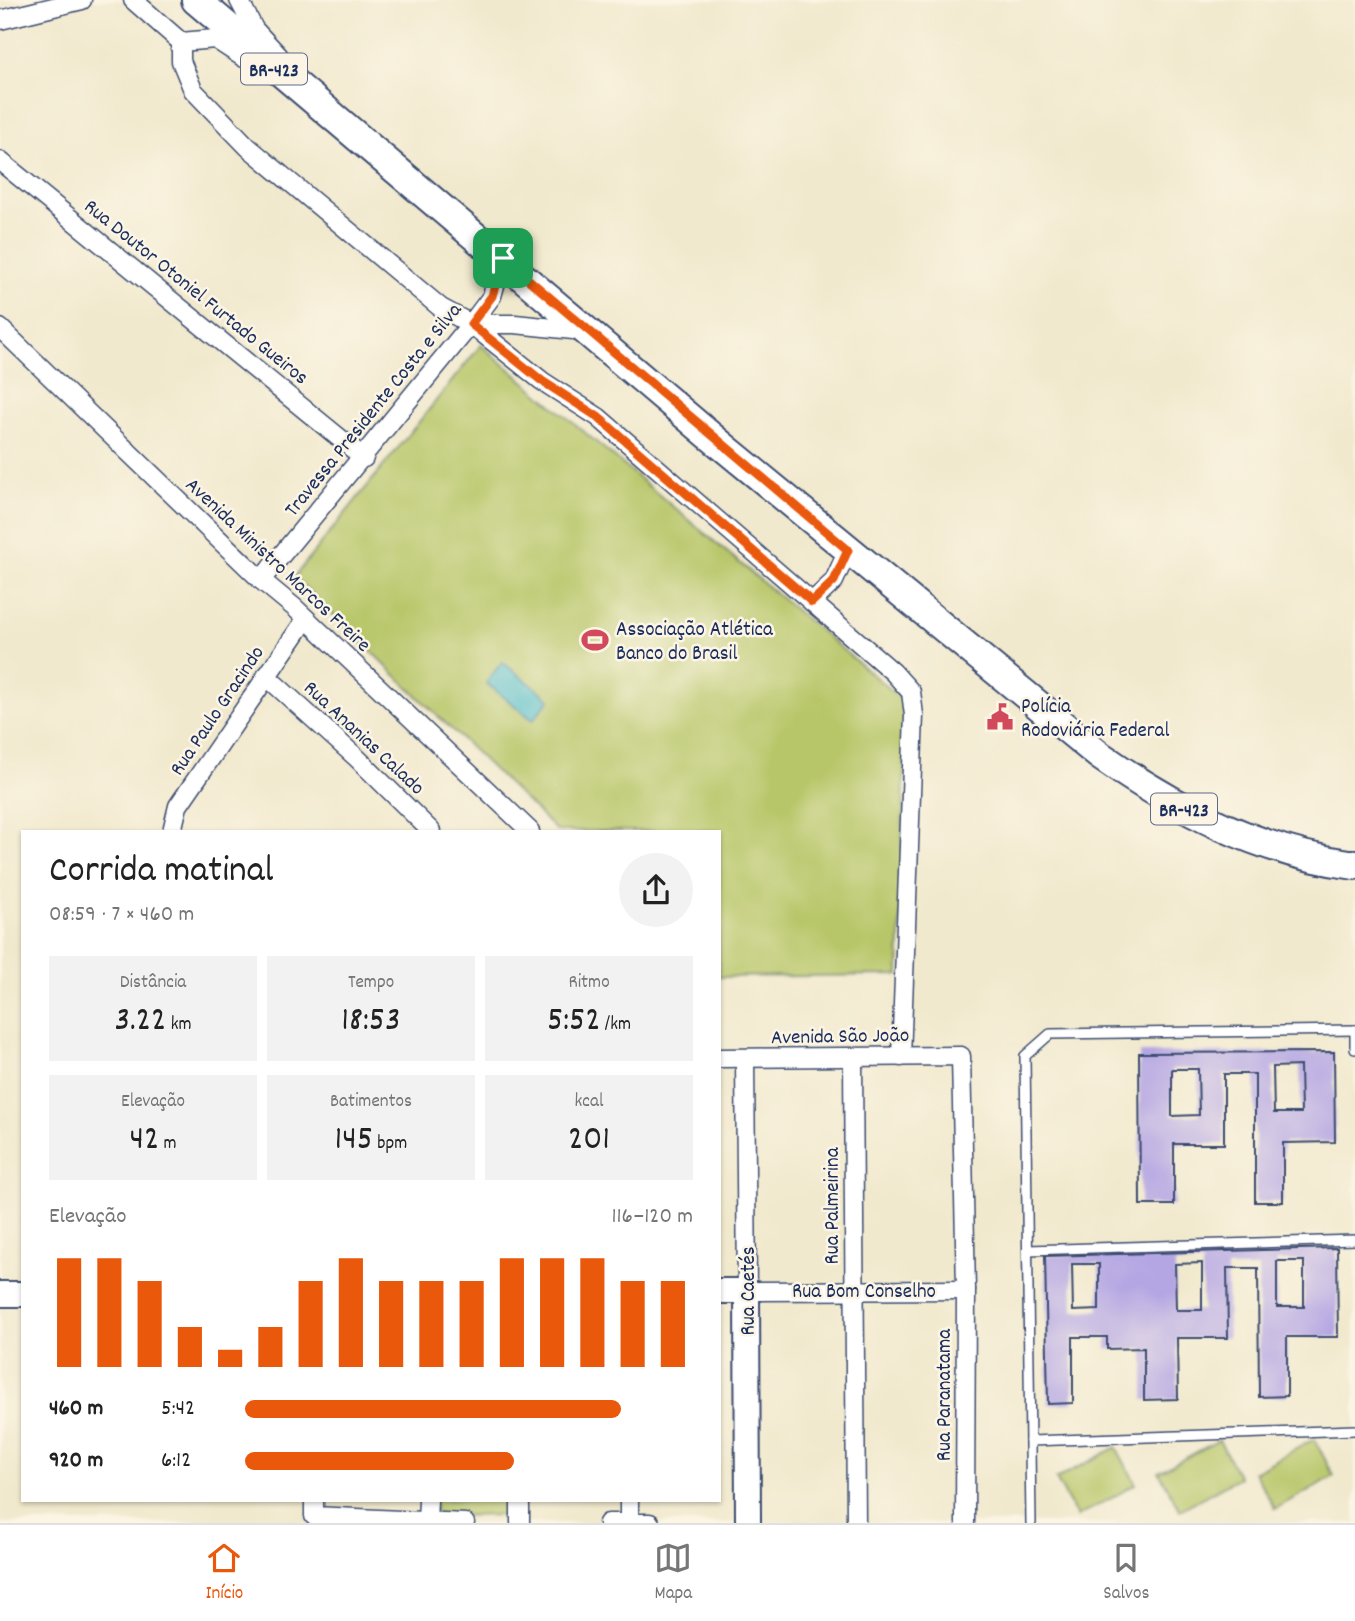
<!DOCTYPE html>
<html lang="pt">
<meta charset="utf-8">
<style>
body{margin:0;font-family:Dekko,sans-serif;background:#f2f2f2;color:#222;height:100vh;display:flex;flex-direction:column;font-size:26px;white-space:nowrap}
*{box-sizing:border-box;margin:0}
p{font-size:23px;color:#767676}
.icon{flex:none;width:38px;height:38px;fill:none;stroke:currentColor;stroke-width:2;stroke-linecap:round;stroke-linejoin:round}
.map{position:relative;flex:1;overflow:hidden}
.side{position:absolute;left:21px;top:830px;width:700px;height:672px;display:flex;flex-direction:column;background:#fff;border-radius:0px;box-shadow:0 2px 5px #0004}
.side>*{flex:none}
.pin{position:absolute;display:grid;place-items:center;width:60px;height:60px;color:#fff;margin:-30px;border-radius:14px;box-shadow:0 4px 10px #0006}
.round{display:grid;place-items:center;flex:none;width:74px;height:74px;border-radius:37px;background:#f2f2f2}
.head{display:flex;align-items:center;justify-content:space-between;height:119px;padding:0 28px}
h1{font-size:38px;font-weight:600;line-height:52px}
.metrics{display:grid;grid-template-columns:repeat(3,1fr);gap:10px;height:119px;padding:7px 28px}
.metrics div{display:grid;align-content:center;border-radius:0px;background:#f2f2f2;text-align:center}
.metrics b{font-size:35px;font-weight:600}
.metrics small{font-size:19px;font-weight:400}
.metrics p{font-size:19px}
.chart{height:196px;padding:14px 28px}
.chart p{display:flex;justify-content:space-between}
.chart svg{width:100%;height:126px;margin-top:7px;stroke:#ea580c;stroke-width:6}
ul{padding:0 28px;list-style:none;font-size:23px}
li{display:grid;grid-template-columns:112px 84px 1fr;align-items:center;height:52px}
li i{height:18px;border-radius:9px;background:#ea580c}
.menu{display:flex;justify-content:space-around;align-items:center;height:98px;border-top:2px solid #e0e0e0;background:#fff;font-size:19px;color:#767676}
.menu a{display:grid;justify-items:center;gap:4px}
.menu .on{color:#ea580c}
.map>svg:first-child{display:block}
.green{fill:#b7c668;stroke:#697a63;stroke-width:2}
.water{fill:#4ebbc8;stroke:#347593;stroke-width:2}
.building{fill:#b4a6e3;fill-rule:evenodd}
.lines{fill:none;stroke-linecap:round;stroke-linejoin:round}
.lane-casing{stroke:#3b4b6f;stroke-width:12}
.street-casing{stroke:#3b4b6f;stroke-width:21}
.secondary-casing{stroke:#3b4b6f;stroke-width:28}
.primary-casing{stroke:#3b4b6f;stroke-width:32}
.lane{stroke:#fff;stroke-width:9}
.street{stroke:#fff;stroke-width:18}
.secondary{stroke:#fff;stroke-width:24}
.primary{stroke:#fff;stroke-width:28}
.route-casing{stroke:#fff;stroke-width:14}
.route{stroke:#ea580c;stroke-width:9}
.labels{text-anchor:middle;stroke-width:5;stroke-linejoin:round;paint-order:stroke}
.shield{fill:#fcf5e5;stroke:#5e6a86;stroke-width:2}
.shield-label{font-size:19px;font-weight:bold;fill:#1b2f5e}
.street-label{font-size:21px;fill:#1b2f5e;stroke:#fcf5e5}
.poi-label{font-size:21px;fill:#1b2f5e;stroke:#fcf5e5;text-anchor:start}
</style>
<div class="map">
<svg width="1355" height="1523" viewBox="0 0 1355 1523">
<rect width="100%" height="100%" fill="#fcf5e5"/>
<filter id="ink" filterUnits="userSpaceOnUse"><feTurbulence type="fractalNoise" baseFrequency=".0143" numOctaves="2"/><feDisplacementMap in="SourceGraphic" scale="14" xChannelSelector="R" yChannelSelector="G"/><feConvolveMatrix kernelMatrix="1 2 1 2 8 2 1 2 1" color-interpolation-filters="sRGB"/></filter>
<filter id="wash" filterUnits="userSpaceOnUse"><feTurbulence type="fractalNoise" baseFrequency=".00686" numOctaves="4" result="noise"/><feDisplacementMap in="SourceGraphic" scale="28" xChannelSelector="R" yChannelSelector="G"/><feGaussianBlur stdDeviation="1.57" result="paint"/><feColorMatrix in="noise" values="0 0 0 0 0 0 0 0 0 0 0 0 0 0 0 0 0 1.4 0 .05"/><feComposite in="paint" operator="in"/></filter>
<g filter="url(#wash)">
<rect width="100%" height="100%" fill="#f1e9cd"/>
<g class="green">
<path d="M481,345L906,703L899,975L719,977V831H557L294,577Z"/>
<path d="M1314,1439L1334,1476L1275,1509L1254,1472Z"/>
<path d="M1219,1440L1239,1477L1180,1510L1159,1472Z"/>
<path d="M1116,1447L1136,1484L1077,1517L1056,1479Z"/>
<path d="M435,1500H515V1515L435,1516Z"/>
</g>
<path class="water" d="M502,662L550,699L533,720L486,683Z"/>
<g id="blocks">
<g class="building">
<path d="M1334,1052L1335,1142L1283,1143V1202H1255V1074H1224V1144H1174V1205H1140L1139,1053ZM1300,1066L1301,1113H1274L1273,1067ZM1172,1069H1198L1199,1115L1172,1116Z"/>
<path d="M1337,1248L1338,1337H1287V1396L1259,1397L1258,1268H1227L1228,1338H1177L1178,1399L1144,1400V1348L1107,1349V1337H1073V1403L1048,1404L1045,1256ZM1277,1261H1304V1307H1277ZM1202,1263V1310H1176L1175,1264ZM1072,1264H1099V1310L1073,1311Z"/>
</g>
</g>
</g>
<g filter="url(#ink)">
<use href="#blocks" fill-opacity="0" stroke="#3b4b6f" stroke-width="2"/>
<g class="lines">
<g class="lane-casing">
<g id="lane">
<path d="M1355,1030V1049"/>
<path d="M1028,1250L1355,1240"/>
<path d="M1030,1441L1355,1430"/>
<path d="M1031,1523L1025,1056L1050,1034L1355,1030"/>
</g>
</g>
<g class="street-casing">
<g id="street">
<path d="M133,0L181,42L215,39L222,32"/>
<path d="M239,0L254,29L279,56"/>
<path d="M0,20L82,0"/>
<path d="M215,39L244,58"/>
<path d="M181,42V61L193,90L248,147L441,308L471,324L542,381L598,417L893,672L911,692L914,715L901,1057"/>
<path d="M0,161L364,458"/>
<path d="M471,324H515L583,331"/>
<path d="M0,328L261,580L295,608L530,831"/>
<path d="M261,580L471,324L492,296L503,258"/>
<path d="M812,602L834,581L848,550"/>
<path d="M266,676L357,758L431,831"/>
<path d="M172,831L178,806L306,619"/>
<path d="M719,1058L961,1056L966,1290L965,1523"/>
<path d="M853,1058L856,1523"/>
<path d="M745,1059L747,1291L966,1290"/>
<path d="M314,1500V1516L465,1523"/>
<path d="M427,1522L428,1500"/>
<path d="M520,1523V1500"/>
<path d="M608,1523H650"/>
<path d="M629,1523V1500"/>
</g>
</g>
<g class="secondary-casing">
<g id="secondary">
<path d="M719,1291H747L748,1523"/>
<path d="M0,1294H23"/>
</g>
</g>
<g class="primary-casing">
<path id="primary" d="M196,0L709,435L1099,755C1176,809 1261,853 1355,865"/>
</g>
<use href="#lane" class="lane"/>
<use href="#street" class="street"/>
<use href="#secondary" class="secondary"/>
<use href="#primary" class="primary"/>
</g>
</g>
<g class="lines" filter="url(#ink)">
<g class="route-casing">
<path id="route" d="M503,258L848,550L834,581L812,602L598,417L542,381L471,324L492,296Z"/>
</g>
<use href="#route" class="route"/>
</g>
<defs>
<g id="stadium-bare" transform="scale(2.1)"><path d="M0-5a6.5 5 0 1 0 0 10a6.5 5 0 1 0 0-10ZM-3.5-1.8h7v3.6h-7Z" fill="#d1495b" stroke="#fcf5e5" stroke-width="2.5" paint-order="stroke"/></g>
<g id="civic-bare" transform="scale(2.1)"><path d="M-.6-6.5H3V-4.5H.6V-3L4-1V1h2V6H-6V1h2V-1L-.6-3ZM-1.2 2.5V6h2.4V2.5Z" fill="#d1495b" stroke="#fcf5e5" stroke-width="2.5" paint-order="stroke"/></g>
</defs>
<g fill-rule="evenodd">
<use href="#stadium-bare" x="595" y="640"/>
<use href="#civic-bare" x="1000" y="717"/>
</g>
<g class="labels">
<g class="shield">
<rect x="241" y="53.5" width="66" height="31" rx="5"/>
<rect x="1151" y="793.5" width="66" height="31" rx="5"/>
</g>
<g class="shield-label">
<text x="274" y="76">BR-423</text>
<text x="1184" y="816">BR-423</text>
</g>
<g class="street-label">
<text transform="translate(197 291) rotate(39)" y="7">Rua Doutor Otoniel Furtado Gueiros</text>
<text transform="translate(372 409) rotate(-51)" y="7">Travessa Presidente Costa e Silva</text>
<text transform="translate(279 564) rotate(43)" y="7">Avenida Ministro Marcos Freire</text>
<text transform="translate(216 710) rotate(-56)" y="7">Rua Paulo Gracindo</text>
<text transform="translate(365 737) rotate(43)" y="7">Rua Ananias Calado</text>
<text transform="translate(840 1035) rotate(-1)" y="7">Avenida São João</text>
<text transform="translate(831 1206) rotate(-90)" y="7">Rua Palmeirina</text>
<text x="864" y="1297">Rua Bom Conselho</text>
<text transform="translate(747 1291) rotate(-90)" y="7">Rua Caetés</text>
<text transform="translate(943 1395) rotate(-90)" y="7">Rua Paranatama</text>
</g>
<g class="poi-label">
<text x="616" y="635">Associação Atlética<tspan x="616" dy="24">Banco do Brasil</tspan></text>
<text x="1021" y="712">Polícia<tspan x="1021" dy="24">Rodoviária Federal</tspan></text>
</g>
</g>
</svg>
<div class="pin" style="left:503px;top:258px;background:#1e9e55"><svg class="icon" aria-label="arrive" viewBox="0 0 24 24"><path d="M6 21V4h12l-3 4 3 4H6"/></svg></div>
<section class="side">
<div class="head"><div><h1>Corrida matinal</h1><p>08:59 · 7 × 460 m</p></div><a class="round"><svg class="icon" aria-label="share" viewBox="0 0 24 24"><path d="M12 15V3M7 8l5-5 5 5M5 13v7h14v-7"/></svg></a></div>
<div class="metrics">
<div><p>Distância</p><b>3.22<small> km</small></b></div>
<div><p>Tempo</p><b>18:53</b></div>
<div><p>Ritmo</p><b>5:52<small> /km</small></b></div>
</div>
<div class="metrics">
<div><p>Elevação</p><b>42<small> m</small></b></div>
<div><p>Batimentos</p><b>145<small> bpm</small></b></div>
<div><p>kcal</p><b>201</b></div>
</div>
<div class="chart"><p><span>Elevação</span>116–120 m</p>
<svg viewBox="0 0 160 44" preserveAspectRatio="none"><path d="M5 44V6M15 44V6M25 44V14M35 44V30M45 44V38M55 44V30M65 44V14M75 44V6M85 44V14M95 44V14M105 44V14M115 44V6M125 44V6M135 44V6M145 44V14M155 44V14"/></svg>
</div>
<ul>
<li><b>460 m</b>5:42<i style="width:84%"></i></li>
<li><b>920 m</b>6:12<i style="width:60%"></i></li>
</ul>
</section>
</div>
<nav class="menu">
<a class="on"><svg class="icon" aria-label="home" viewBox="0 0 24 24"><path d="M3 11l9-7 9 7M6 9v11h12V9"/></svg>Início</a>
<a><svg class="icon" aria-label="map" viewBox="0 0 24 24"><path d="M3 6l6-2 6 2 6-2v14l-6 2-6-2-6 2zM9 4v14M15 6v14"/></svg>Mapa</a>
<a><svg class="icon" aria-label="saved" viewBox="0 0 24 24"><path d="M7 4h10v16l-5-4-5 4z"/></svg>Salvos</a>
</nav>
